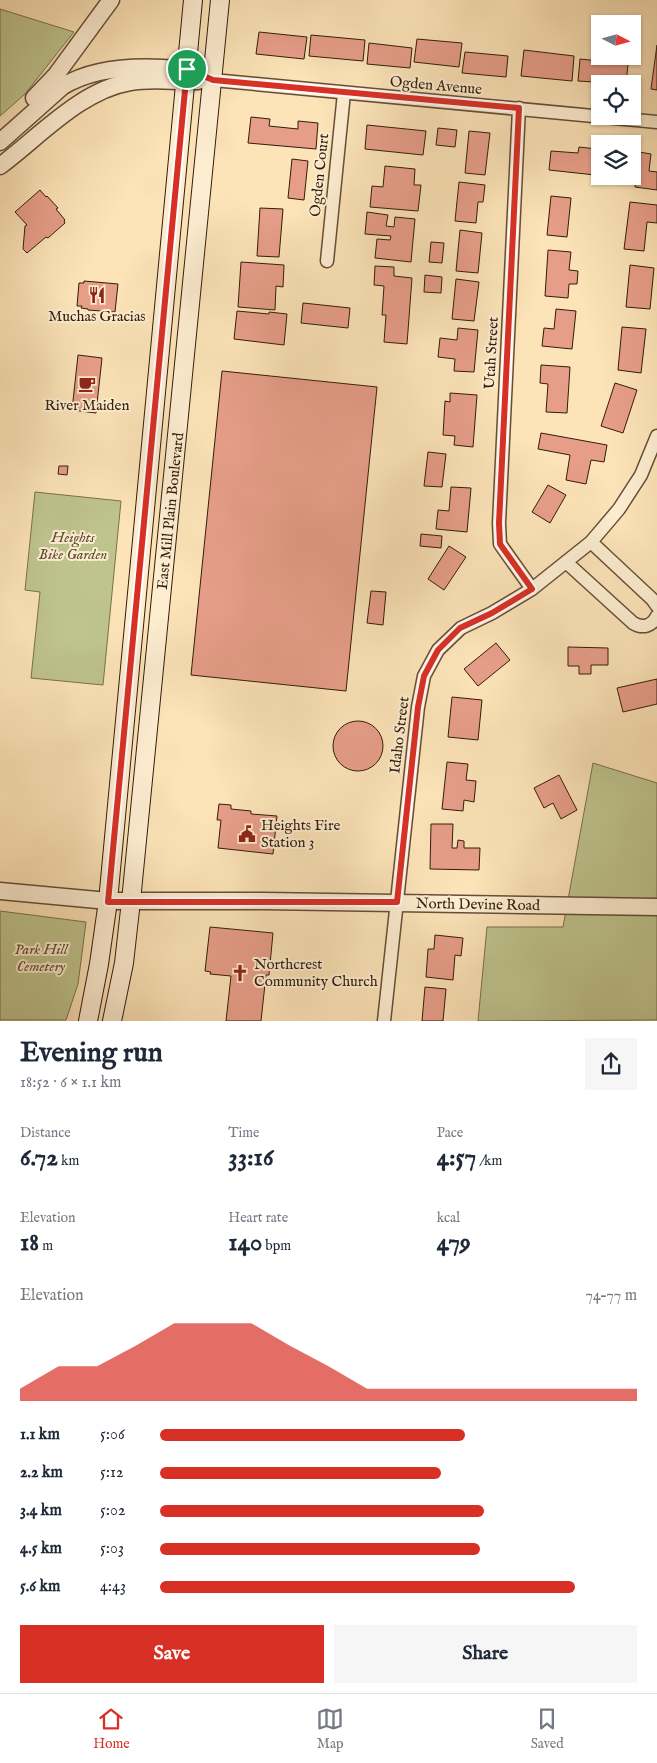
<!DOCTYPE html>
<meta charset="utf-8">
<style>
body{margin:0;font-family:"IM FELL English",serif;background:#f6f6f7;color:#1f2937;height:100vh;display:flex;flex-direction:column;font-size:19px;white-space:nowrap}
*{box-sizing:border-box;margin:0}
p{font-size:16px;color:#747a83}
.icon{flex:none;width:28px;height:28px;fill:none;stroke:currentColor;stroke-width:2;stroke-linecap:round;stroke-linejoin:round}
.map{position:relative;height:1021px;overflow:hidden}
.drawer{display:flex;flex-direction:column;background:#fff;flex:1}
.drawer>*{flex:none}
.needle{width:32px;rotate:96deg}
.buttons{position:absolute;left:591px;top:15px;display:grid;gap:10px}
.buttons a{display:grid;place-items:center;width:50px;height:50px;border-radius:0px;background:#fff;box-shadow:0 1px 4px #0004;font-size:25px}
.pin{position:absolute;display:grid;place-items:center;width:42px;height:42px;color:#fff;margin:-21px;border:2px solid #fff;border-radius:50%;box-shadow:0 1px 5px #0007}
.round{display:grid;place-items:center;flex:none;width:52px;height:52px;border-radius:0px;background:#f6f6f7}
.headline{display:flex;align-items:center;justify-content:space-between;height:85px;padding:0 20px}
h1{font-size:28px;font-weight:700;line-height:38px}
.metrics{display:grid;grid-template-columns:repeat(3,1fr);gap:8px;height:85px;padding:5px 20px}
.metrics div{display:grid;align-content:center}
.metrics b{font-size:25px;font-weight:700}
.metrics small{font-size:14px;font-weight:400}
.metrics p{font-size:14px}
.chart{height:140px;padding:10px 20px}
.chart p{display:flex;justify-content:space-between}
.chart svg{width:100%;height:90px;margin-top:5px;fill:#d93025;opacity:.7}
.primary-button{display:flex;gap:10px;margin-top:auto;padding:10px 20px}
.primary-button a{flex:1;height:58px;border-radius:0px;background:#d93025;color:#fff;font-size:20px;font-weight:700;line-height:58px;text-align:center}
.primary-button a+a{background:#f6f6f7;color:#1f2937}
ul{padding:0 20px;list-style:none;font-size:16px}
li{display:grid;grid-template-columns:80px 60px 1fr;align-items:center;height:38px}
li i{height:12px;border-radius:6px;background:#d93025}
.tab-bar{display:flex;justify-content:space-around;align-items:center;height:70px;border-top:1px solid #e0e1e3;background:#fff;font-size:14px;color:#747a83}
.tab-bar a{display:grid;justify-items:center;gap:2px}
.tab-bar .current{color:#d93025}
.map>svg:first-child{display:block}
.green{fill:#bfc48f;stroke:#79704c}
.building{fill:#e79e89;stroke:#331c0a}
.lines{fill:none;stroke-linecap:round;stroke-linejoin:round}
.minor-casing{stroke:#654e36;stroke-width:15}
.tertiary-casing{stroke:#654e36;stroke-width:19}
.secondary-casing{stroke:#331c0a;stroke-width:20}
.minor{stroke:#fdedd1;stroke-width:12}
.tertiary{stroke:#fdedd1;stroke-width:16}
.secondary{stroke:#fdedd1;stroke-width:18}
.route-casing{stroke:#fff;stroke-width:10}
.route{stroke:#d93025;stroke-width:6}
.labels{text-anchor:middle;stroke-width:4;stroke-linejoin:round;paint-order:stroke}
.street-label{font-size:15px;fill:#331c0a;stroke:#fdedd1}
.poi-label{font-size:15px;fill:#331c0a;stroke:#fdedd1}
.park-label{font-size:15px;font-style:italic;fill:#5d4e32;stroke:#fdedd1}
</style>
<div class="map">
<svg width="657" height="1021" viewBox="0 0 657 1021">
<rect width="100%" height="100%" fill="#fce3b8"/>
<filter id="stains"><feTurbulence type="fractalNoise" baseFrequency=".004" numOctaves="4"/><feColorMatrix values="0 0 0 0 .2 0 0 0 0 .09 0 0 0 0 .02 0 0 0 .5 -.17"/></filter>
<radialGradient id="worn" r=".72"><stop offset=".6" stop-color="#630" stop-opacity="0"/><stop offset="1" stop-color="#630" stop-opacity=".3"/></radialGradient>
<g class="green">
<path d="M0,9L74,32L25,94L0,116Z"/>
<path d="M35,492L121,501L103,685L31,678L40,592L25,590Z"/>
<path d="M593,763L657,783V1020L478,1021L487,927H563Z"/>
<path d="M0,911L86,922L78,984L66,1020H0Z"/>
</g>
<g class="building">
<path d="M259,32L307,37L304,59L256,54Z"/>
<path d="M311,35L365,40L363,61L309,56Z"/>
<path d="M417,39L462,43L459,67L414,62Z"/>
<path d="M369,43L412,48L410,68L367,64Z"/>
<path d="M657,45V90L651,89Z"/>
<path d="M524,50L574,56L572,81L521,76Z"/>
<path d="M465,52L508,56L506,77L462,73Z"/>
<path d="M580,59L628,64L626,84L578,81Z"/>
<path d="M251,117L270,119L269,126L298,129V121L318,123L316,149L248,143Z"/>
<path d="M367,125L426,131L423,155L365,149Z"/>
<path d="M438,128L457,130L455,147L436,145Z"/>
<path d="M469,131L490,133L485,175L465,173Z"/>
<path d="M579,147L597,149L595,175L549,170L551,151L578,153Z"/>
<path d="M639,152L651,154L649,171L657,172V190L635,187Z"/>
<path d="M292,159L308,161L304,200L288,198Z"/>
<path d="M385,166L415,169L414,185H421L418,211L370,207L372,186L383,187Z"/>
<path d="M459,182L485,185L483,202H478L476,223L455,221Z"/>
<path d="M40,190L46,197L47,196L58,208L56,209L65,220L64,221L65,223L48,238L46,237L27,253L23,249L25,226L27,225L15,212Z"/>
<path d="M551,196L571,198L567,237L547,235Z"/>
<path d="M630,202L657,205V223L647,222L644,251L624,249Z"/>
<path d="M260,208L283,209L279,257L257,256Z"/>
<path d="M367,212L388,215L386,226L394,227L395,217L415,219L411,262L375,258L377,239L390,240L391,236L365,234Z"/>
<path d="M460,230L482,233L478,273L456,271Z"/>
<path d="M431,242L444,243L442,263L429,262Z"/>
<path d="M548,250L571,252L569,270L578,271L577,284H569L568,298L545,296Z"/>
<path d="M241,262L284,265L283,287L276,286L275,310L238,307Z"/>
<path d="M630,265L654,268L650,309L626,307Z"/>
<path d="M375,266L394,267V276L412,278L407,344L384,342L386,315H382L384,286L374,285Z"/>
<path d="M425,275L442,277L441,293L424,292Z"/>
<path d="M456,279L479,282L474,321L452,319Z"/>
<path d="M84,281L118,284L115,312L88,310V309L81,308L82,306H77L79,283H84Z"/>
<path d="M303,303L350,308L348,328L301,323Z"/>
<path d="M556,309L576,311L572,349L542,346L544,328L554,329Z"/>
<path d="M237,311L269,314V312L287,314L284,345L234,339Z"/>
<path d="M622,327L646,329L641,373L618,370Z"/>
<path d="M458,328L478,330L474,372L454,371L455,359L438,357L440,338L457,340Z"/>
<path d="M78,355L102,358L96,413L72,410Z"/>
<path d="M541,365L570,367L567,413L546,412L548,384L540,383Z"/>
<path d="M222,371L377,387L346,691L191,675Z"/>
<path d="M615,383L637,390L623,433L601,426Z"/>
<path d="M450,393L477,395L473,447L454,445L455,436L443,435L445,401L450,402Z"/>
<path d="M541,433L607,445L604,462L591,460L586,484L566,480L570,455L538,449Z"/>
<path d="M428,452L446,454L442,487L424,486Z"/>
<path d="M59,466H68L67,475L58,474Z"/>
<path d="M548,485L566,495L550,523L532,512Z"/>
<path d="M451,487L471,488L467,532L436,529L438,510L449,511Z"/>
<path d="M421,534L442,536L441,548L420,546Z"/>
<path d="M449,546L466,557L444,590L428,579Z"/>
<path d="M371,591L386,592L383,625L367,623Z"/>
<path d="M496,643L510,660L478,686L464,669Z"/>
<path d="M568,647L608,648V665H591V674H579V666H568Z"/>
<path d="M657,679V704L623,712L617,688Z"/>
<path d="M452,697L482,700L478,740L448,737Z"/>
<circle cx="358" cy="746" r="25"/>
<path d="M447,762L468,764L466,780L476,781L474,802L464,800L463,811L442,809Z"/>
<path d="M559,775L577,810L561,819L553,803L544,808L534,788Z"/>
<path d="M219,804L231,805V809L251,811V814L277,816L273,854L218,848L221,820H217Z"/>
<path d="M431,824H453L452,848H457L458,840L464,841V848H480L479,870L430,869Z"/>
<path d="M210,927L273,933L269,975H266L261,1021H226L231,976L210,974L211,972L205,971Z"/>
<path d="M435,935L463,938L461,956L455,955L453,980L426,977L428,949H434Z"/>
<path d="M425,987L446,989L443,1021H422Z"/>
</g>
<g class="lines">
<g class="minor-casing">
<g id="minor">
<path d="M213,80L657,122"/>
<path d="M519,108L499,523L500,544L532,589"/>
<path d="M327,261L344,93"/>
<path d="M591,542L652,599L657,606"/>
<path d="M566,562L633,623C643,629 652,626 657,616"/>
<path d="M384,1021L418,707L424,676L438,650L461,628L492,613L532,589L591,542L619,509L641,475L657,436"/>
</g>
</g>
<g class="tertiary-casing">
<g id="tertiary">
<path d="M34,98L56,75L111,0"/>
<path d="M0,142L63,86C93,68 130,66 164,68C172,68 180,68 187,70C196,72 205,76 213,80"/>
<path d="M0,166C39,137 81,90 130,82C153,78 175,82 198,81"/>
<path d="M0,891L108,901H264L657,907"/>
</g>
</g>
<g class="secondary-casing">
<g id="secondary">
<path d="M88,1021L99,964L108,901L193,0"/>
<path d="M112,1021L124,963L131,901L220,0"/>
</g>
</g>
<use href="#minor" class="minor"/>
<use href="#tertiary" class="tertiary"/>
<use href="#secondary" class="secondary"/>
</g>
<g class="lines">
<g class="route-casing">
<path id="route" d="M187,69L213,80L519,108L499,523L500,544L532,589L492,613L460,628L438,650L424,676L418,707L397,902H108Z"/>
</g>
<use href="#route" class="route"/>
</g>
<defs>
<g id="restaurant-bare" transform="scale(1.35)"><path d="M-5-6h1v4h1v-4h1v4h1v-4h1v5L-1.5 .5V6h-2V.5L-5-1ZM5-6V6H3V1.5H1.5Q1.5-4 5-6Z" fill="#8f2418" stroke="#fdedd1" stroke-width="2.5" paint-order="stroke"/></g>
<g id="cafe-bare" transform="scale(1.35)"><path d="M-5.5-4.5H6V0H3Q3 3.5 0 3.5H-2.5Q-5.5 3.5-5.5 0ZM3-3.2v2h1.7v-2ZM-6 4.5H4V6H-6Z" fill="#8f2418" stroke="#fdedd1" stroke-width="2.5" paint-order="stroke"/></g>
<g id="civic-bare" transform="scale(1.35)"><path d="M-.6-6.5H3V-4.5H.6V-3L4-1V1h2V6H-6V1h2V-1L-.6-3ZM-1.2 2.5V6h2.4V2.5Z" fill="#8f2418" stroke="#fdedd1" stroke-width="2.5" paint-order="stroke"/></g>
<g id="church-bare" transform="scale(1.35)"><path d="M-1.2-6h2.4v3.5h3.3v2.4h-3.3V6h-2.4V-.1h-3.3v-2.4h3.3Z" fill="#8f2418" stroke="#fdedd1" stroke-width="2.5" paint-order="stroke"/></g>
</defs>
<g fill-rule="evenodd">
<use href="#restaurant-bare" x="97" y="295"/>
<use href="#cafe-bare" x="87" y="384"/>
<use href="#civic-bare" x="247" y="834"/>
<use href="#church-bare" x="240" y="973"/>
</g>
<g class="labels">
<g class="street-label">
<text transform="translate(436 85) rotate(5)" y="5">Ogden Avenue</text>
<text transform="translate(319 175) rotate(-84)" y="5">Ogden Court</text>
<text transform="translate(491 353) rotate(-87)" y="5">Utah Street</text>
<text transform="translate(170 511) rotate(-84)" y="5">East Mill Plain Boulevard</text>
<text transform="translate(399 735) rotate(-83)" y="5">Idaho Street</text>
<text transform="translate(478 904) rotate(1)" y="5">North Devine Road</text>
</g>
<g class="poi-label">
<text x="97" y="321">Muchas Gracias</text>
<text x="87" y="410">River Maiden</text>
<text x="261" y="830" text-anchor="start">Heights Fire<tspan x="261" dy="17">Station 3</tspan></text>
<text x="254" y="969" text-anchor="start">Northcrest<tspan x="254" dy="17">Community Church</tspan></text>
</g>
<g class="park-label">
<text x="73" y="542">Heights<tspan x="73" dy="17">Bike Garden</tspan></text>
<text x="41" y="954">Park Hill<tspan x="41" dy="17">Cemetery</tspan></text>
</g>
</g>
<rect width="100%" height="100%" filter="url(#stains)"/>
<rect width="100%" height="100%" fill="url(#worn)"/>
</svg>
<div class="buttons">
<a><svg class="needle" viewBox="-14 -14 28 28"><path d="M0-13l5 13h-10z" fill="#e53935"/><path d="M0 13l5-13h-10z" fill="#747a83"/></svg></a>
<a><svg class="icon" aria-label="locate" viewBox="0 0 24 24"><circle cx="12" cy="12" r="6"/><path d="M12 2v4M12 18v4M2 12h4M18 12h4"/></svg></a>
<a><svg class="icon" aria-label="layers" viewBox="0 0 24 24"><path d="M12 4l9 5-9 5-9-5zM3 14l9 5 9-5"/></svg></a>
</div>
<div class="pin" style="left:187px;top:69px;background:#1e9e55"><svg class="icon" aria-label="arrive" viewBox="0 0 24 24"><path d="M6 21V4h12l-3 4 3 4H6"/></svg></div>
</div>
<section class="drawer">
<div class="headline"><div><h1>Evening run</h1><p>18:52 · 6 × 1.1 km</p></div><a class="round"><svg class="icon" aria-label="share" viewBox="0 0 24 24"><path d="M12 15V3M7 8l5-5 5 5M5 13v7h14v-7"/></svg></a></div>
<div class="metrics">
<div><p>Distance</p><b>6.72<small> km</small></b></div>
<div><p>Time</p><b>33:16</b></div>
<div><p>Pace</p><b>4:57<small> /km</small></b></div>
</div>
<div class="metrics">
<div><p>Elevation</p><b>18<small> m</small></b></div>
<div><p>Heart rate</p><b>140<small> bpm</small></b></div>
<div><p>kcal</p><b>479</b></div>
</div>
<div class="chart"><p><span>Elevation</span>74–77 m</p>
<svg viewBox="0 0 160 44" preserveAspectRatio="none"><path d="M0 44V38L10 27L20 27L30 17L40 6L50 6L60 6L70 17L80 27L90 38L100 38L110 38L120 38L130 38L140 38L150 38L160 38V44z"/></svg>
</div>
<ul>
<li><b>1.1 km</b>5:06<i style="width:64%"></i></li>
<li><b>2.2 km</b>5:12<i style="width:59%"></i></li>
<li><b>3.4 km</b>5:02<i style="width:68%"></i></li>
<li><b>4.5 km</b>5:03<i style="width:67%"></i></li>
<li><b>5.6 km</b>4:43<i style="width:87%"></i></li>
</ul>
<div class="primary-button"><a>Save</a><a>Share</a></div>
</section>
<nav class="tab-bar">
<a class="current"><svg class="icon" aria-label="home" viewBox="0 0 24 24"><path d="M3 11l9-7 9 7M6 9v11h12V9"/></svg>Home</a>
<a><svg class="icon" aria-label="map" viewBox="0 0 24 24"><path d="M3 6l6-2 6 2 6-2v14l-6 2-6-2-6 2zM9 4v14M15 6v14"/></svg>Map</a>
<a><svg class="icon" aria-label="saved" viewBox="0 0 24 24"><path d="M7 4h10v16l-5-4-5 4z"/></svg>Saved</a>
</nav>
